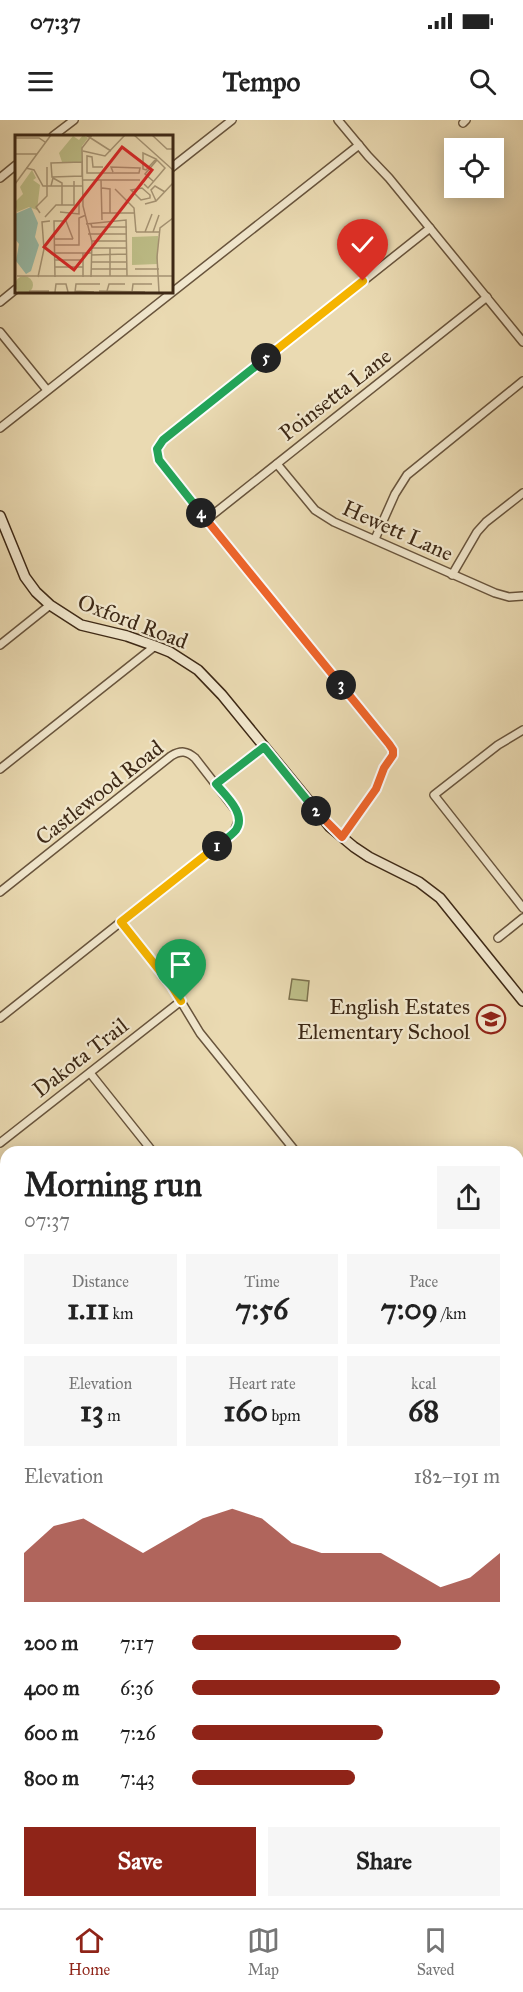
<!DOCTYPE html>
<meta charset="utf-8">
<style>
body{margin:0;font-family:"IM FELL Great Primer",serif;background:#f6f6f6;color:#222;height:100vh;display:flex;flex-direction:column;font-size:22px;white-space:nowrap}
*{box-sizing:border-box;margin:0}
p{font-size:20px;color:#767676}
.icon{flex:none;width:33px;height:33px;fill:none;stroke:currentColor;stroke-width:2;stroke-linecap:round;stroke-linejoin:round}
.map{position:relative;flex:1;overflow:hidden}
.sheet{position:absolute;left:0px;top:1026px;width:524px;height:762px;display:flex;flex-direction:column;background:#fff;border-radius:18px 18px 0 0;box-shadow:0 3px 15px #0003}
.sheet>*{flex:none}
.buttons{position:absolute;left:444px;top:18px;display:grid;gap:12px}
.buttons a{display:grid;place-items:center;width:60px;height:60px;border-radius:0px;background:#fff;box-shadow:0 3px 15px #0003;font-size:30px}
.pin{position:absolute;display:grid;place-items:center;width:51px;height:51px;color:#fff;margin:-62px -26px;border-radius:50% 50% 50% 0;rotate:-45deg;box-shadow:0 0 6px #0007}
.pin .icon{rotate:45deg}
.km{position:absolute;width:30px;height:30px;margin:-15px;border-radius:50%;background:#222;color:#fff;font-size:16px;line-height:30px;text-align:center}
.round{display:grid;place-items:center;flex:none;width:63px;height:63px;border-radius:0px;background:#f6f6f6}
.headline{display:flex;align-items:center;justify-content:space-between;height:102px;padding:0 24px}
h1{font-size:33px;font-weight:800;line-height:45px}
.metrics{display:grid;grid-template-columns:repeat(3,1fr);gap:9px;height:102px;padding:6px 24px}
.metrics div{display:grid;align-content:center;border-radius:0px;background:#f6f6f6;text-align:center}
.metrics b{font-size:30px;font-weight:800}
.metrics small{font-size:16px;font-weight:400}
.metrics p{font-size:16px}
.chart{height:168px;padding:12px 24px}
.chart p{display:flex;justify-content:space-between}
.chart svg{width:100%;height:108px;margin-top:6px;fill:#8f2418;opacity:.7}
.button{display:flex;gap:12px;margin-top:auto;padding:12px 24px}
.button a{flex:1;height:69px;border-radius:0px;background:#8f2418;color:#fff;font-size:24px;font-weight:800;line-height:69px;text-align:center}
.button a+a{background:#f6f6f6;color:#222}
ul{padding:0 24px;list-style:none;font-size:20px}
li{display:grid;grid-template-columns:96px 72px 1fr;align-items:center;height:45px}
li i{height:15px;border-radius:8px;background:#8f2418}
.status{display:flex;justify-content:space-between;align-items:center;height:42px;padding:0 30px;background:#fff;direction:ltr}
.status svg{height:16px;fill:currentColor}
header{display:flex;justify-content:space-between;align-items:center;height:78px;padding:0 24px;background:#fff;font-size:27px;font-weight:800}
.menu{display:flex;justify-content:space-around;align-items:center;height:84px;border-top:2px solid #e0e0e0;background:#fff;font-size:16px;color:#767676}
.menu a{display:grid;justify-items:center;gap:3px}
.menu .current{color:#8f2418}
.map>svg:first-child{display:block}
.green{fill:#bdbd87;stroke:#7d724e;stroke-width:1.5}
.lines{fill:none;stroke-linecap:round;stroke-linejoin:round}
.street-casing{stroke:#68543c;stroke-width:10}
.secondary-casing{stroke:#3d2815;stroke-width:12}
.street{stroke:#f1e7cd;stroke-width:7}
.secondary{stroke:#f1e7cd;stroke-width:9}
.split-1-casing{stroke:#fff;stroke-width:12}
.split-2-casing{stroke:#fff;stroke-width:12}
.split-3-casing{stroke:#fff;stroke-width:12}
.split-4-casing{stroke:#fff;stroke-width:12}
.split-5-casing{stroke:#fff;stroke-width:12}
.split-6-casing{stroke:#fff;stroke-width:12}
.split-1{stroke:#f5b400;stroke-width:8}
.split-2{stroke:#22a559;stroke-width:8}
.split-3{stroke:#f0652b;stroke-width:8}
.split-4{stroke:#f0652b;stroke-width:8}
.split-5{stroke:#22a559;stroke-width:8}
.split-6{stroke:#f5b400;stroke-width:8}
.labels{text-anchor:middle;stroke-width:4.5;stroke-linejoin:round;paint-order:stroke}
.street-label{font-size:22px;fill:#3d2815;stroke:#f1e7cd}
.poi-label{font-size:22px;fill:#3d2815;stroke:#f1e7cd;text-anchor:end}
.inset-road{fill:none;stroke:#a59373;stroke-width:1.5}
.view{fill:#d62828;fill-opacity:0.15;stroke:#d62828;stroke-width:3}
.inset-edge{fill:none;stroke:#3d2815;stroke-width:3}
</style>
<div class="status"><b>07:37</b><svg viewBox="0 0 49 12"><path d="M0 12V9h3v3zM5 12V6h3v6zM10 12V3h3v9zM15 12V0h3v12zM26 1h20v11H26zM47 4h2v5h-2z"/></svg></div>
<header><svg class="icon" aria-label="menu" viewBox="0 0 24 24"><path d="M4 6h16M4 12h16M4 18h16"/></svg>Tempo<svg class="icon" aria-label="search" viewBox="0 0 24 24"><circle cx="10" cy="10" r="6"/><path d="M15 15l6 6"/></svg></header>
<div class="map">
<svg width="523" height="1788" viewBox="0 0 523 1788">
<rect width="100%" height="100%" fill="#eadab2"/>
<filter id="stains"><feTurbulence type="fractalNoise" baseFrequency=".00333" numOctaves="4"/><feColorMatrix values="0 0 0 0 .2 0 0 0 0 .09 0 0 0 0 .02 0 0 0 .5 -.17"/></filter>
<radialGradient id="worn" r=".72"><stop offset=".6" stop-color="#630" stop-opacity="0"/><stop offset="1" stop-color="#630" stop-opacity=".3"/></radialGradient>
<path class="green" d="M292,859L309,861L307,881L289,879Z"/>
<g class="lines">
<g class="street-casing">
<g id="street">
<path d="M338,0L368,36L389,58L523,222"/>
<path d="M463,3L466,0"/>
<path d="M53,16L74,0"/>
<path d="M171,48L232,0"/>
<path d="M0,58L16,45"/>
<path d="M0,182L16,169"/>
<path d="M0,212L47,270"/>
<path d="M0,308L359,25"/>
<path d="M277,344L315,390L334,402L495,473L509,477L523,476"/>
<path d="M206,400L487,177"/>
<path d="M375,419L395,374L407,355L523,261"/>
<path d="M452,455L477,412L486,402L523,373"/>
<path d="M0,525L50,485"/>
<path d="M523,610L498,625L434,675L523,788"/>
<path d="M0,649L155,526"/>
<path d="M216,664L264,627"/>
<path d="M342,717L376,669L384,648L392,635L393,630L159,340L157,329L163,320L430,108"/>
<path d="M0,772L171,636C181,630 187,631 195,638L237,692L239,699L234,712L0,898"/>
<path d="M121,802L171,865L200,913L296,1032"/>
<path d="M498,818L523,798"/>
<path d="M90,953L153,1032"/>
<path d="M0,1023L181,881"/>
<path d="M0,1140L6,1135"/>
<path d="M518,1202L523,1198"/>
<path d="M0,1239H6"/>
<path d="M518,1328L523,1323"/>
<path d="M518,1353L523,1359"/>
<path d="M0,1372L6,1373"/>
<path d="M0,1472L6,1467"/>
<path d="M0,1683L6,1684"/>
<path d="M145,1782L150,1788"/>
<path d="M45,1788V1782"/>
<path d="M65,1788L66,1782"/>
</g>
</g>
<g class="secondary-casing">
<path id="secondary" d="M0,396L25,457L36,472L50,485L81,505L127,516L155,526L170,532L198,550L222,575L330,707L354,727L369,737L419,762L440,778L523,881"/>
</g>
<use href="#street" class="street"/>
<use href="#secondary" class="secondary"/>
</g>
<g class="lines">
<g class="split-1-casing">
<path id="split-1" d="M181,881L171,865L121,802L217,726"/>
</g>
<g class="split-2-casing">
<path id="split-2" d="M217,726C223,721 231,716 236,710C247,694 225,675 216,664L264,627L316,691"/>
</g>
<g class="split-3-casing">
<path id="split-3" d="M316,691L342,717L376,669L384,648L393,635V630L389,624L341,565"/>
</g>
<g class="split-4-casing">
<path id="split-4" d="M201,393L341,565"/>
</g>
<g class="split-5-casing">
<path id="split-5" d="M201,393L159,340L157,329L163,320L266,238"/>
</g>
<g class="split-6-casing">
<path id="split-6" d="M266,238L363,161"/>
</g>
<use href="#split-1" class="split-1"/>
<use href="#split-2" class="split-2"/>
<use href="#split-3" class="split-3"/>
<use href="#split-4" class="split-4"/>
<use href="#split-5" class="split-5"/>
<use href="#split-6" class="split-6"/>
</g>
<defs>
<g id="school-ring" transform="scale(1.5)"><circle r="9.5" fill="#f1e7cd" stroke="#8f2418" stroke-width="1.5"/><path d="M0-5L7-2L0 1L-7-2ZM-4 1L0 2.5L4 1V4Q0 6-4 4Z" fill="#8f2418"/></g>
</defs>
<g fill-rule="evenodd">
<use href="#school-ring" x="491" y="899"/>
</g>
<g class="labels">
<g class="street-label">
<text transform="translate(335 274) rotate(-38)" y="8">Poinsetta Lane</text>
<text transform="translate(398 410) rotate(24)" y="8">Hewett Lane</text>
<text transform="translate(133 501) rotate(21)" y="8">Oxford Road</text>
<text transform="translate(99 672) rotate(-38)" y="8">Castlewood Road</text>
<text transform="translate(80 937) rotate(-38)" y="8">Dakota Trail</text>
</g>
<g class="poi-label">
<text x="470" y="894">English Estates<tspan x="470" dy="25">Elementary School</tspan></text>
</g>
</g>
<g transform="translate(15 15)">
<rect width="158" height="158" fill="#eadab2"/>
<path d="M68,0L73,3L67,11V27H47L44,18L58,1L64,5ZM17,35L21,43L18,45L25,50L22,75L14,72L2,77L0,67L8,59L5,52ZM143,101V129L117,130V102ZM0 150a9 9 0 1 1 18 0a9 9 0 1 1-18 0Z" fill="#bdbd87"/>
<path d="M16,72L23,88L20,102L24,110L16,136L11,139L1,126L4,109L0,104V79Z" fill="#98bba8"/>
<path class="inset-road" d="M71,0L96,16M119,0L158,35M137,0L152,14H158M0,3H24L30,7M68,16L90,21L110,0M128,18L141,24L131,35L128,34ZM0,19H22M67,27V41L37,42L36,28ZM88,32H78L77,22L72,21V38H124L125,33L96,32L98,37M11,33L19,35L28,51H68M68,45H125M86,45L87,85M0,49L36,0M129,49L133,53L145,39L150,33L142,25L130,39L138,46M36,51L38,43L47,48V70M87,53L95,54V78M127,53L135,60V63L126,65L116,55ZM100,54L119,73L121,97M141,66L136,55L140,51L150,57M130,69L141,66L158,48M45,77L64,79V68M25,78L21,72L32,61V32M87,78H120M30,82L41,70H59V46M71,89L111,85L112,141M76,89L77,92H112M121,97H145M130,97L137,79M138,97L144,80M73,99H112M39,104H58M77,106H111M39,110H64V83L71,80M76,113H112M95,113V141M40,118H76M68,118V142M76,120L112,119M40,125H68M76,127H112M40,132H68M76,134H112M120,134H144M2,141H158M23,142L29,114L27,87L35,86M40,142L39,86H51L58,104M76,142L77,107L68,71L67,13L77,0M14,156H34M60,156L79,157M84,156L130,157M92,156L94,149H110M40,157L41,149H51L53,157M60,157L61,149H85M117,157L118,149H137M144,157L142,122L145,93L158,83"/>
<path class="view" d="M107,12L137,35L59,135L29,112Z"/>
<rect width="158" height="158" class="inset-edge"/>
</g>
<rect width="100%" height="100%" filter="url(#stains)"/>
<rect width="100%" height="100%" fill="url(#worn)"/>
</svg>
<div class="buttons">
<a><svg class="icon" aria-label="locate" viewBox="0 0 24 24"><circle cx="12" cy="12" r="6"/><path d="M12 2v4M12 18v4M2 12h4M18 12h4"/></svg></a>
</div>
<div class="pin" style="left:181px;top:881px;background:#1e9e55"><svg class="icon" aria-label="arrive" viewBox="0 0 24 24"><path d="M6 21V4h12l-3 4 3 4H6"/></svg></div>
<div class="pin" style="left:363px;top:161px;background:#d93025"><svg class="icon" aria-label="check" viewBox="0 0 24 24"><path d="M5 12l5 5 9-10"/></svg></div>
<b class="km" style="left:217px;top:726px">1</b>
<b class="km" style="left:316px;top:691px">2</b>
<b class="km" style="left:341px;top:565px">3</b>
<b class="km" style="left:201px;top:393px">4</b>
<b class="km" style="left:266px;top:238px">5</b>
<section class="sheet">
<div class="headline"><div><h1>Morning run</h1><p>07:37</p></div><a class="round"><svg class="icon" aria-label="share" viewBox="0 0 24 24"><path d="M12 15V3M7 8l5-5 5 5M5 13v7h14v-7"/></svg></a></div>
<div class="metrics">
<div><p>Distance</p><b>1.11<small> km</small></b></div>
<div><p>Time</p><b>7:56</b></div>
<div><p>Pace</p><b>7:09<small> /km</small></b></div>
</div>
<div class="metrics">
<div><p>Elevation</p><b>13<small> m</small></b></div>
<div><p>Heart rate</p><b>160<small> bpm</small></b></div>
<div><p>kcal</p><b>68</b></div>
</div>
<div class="chart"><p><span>Elevation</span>182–191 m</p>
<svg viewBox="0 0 160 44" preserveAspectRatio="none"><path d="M0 44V24L10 13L20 10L30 17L40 24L50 17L60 10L70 6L80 10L90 20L100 24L110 24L120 24L130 31L140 38L150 34L160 24V44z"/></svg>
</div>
<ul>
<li><b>200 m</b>7:17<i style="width:68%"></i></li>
<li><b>400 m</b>6:36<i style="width:100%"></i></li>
<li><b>600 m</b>7:26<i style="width:62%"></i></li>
<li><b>800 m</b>7:43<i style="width:53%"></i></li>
</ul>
<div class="button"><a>Save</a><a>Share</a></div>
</section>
</div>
<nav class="menu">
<a class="current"><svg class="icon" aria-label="home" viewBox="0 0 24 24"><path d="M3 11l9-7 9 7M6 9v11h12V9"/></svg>Home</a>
<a><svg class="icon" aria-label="map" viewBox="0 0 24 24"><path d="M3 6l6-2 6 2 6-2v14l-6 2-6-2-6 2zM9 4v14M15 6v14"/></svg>Map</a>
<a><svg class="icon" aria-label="saved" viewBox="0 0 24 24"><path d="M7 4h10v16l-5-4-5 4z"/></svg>Saved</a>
</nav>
